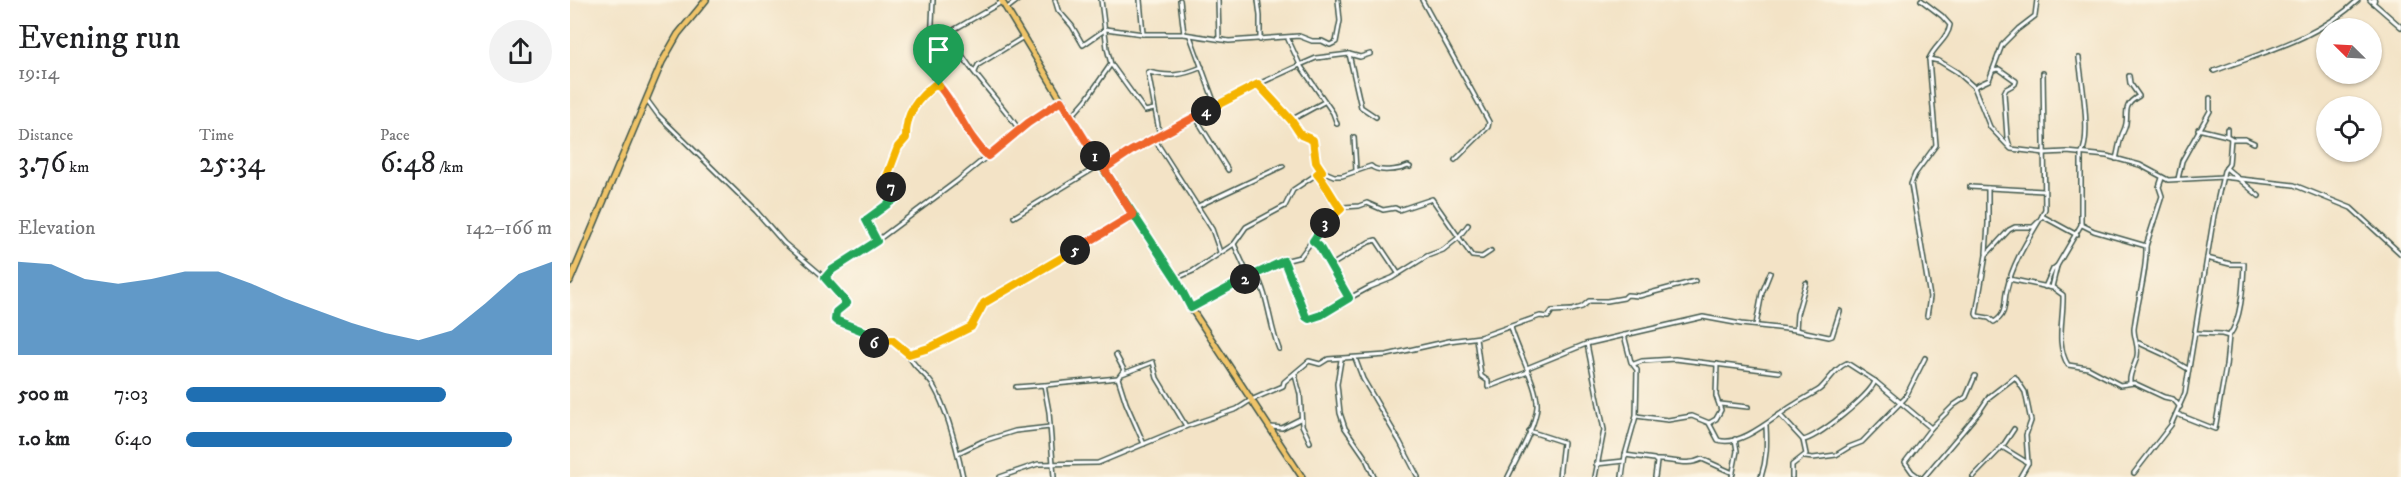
<!DOCTYPE html>
<meta charset="utf-8">
<style>
body{margin:0;font-family:"IM FELL DW Pica",serif;background:#f2f2f2;color:#202124;height:100vh;display:flex;flex-direction:column;font-size:22px;white-space:nowrap}
*{box-sizing:border-box;margin:0}
p{font-size:20px;color:#757577}
.icon{flex:none;width:33px;height:33px;fill:none;stroke:currentColor;stroke-width:2;stroke-linecap:round;stroke-linejoin:round}
.map{position:relative;flex:1;overflow:hidden}
.drawer{display:flex;flex-direction:column;background:#fff;width:570px}
.drawer>*{flex:none}
.needle{width:39px;rotate:294deg}
.controls{position:absolute;left:1746px;top:18px;display:grid;gap:12px}
.controls a{display:grid;place-items:center;width:66px;height:66px;border-radius:50%;background:#fff;box-shadow:0 2px 4px #0004;font-size:30px}
.pin{position:absolute;display:grid;place-items:center;width:51px;height:51px;color:#fff;margin:-62px -26px;border-radius:50% 50% 50% 0;rotate:-45deg;box-shadow:0 0 6px #0007}
.pin .icon{rotate:45deg}
.km{position:absolute;width:30px;height:30px;margin:-15px;border-radius:50%;background:#222;color:#fff;font-size:16px;line-height:30px;text-align:center}
.round{display:grid;place-items:center;flex:none;width:63px;height:63px;border-radius:32px;background:#f2f2f2}
.overview{display:flex;align-items:center;justify-content:space-between;height:102px;padding:0 18px}
h1{font-size:33px;font-weight:600;line-height:45px}
.stats{display:grid;grid-template-columns:repeat(3,1fr);gap:9px;height:102px;padding:6px 18px}
.stats div{display:grid;align-content:center}
.stats b{font-size:30px;font-weight:600}
.stats small{font-size:16px;font-weight:400}
.stats p{font-size:16px}
.chart{height:168px;padding:12px 18px}
.chart p{display:flex;justify-content:space-between}
.chart svg{width:100%;height:108px;margin-top:6px;fill:#1f6fb2;opacity:.7}
ul{padding:0 18px;list-style:none;font-size:20px}
li{display:grid;grid-template-columns:96px 72px 1fr;align-items:center;height:45px}
li i{height:15px;border-radius:8px;background:#1f6fb2}
main{display:flex;flex:1;min-height:0}
.map>svg:first-child{display:block}
.lines{fill:none;stroke-linecap:round;stroke-linejoin:round}
.minor-casing{stroke:#3f564a;stroke-width:6}
.tertiary-casing{stroke:#3f564a;stroke-width:7}
.primary-casing{stroke:#3f564a;stroke-width:8}
.minor{stroke:#fff;stroke-width:3}
.tertiary{stroke:#fff;stroke-width:4}
.primary{stroke:#f0c469;stroke-width:5}
.split-1-casing{stroke:#fff;stroke-width:12}
.split-2-casing{stroke:#fff;stroke-width:12}
.split-3-casing{stroke:#fff;stroke-width:12}
.split-4-casing{stroke:#fff;stroke-width:12}
.split-5-casing{stroke:#fff;stroke-width:12}
.split-6-casing{stroke:#fff;stroke-width:12}
.split-7-casing{stroke:#fff;stroke-width:12}
.split-8-casing{stroke:#fff;stroke-width:12}
.split-1{stroke:#f0652b;stroke-width:8}
.split-2{stroke:#22a559;stroke-width:8}
.split-3{stroke:#22a559;stroke-width:8}
.split-4{stroke:#f5b400;stroke-width:8}
.split-5{stroke:#f0652b;stroke-width:8}
.split-6{stroke:#f5b400;stroke-width:8}
.split-7{stroke:#22a559;stroke-width:8}
.split-8{stroke:#f5b400;stroke-width:8}
</style>
<main>
<section class="drawer">
<div class="overview"><div><h1>Evening run</h1><p>19:14</p></div><a class="round"><svg class="icon" aria-label="share" viewBox="0 0 24 24"><path d="M12 15V3M7 8l5-5 5 5M5 13v7h14v-7"/></svg></a></div>
<div class="stats">
<div><p>Distance</p><b>3.76<small> km</small></b></div>
<div><p>Time</p><b>25:34</b></div>
<div><p>Pace</p><b>6:48<small> /km</small></b></div>
</div>
<div class="chart"><p><span>Elevation</span>142–166 m</p>
<svg viewBox="0 0 160 44" preserveAspectRatio="none"><path d="M0 44V6L10 7L20 13L30 15L40 13L50 10L60 10L70 15L80 21L90 26L100 31L110 35L120 38L130 34L140 23L150 11L160 6V44z"/></svg>
</div>
<ul>
<li><b>500 m</b>7:03<i style="width:71%"></i></li>
<li><b>1.0 km</b>6:40<i style="width:89%"></i></li>
</ul>
</section>
<div class="map">
<svg width="1831" height="477" viewBox="0 0 1831 477">
<rect width="100%" height="100%" fill="#fcf5e5"/>
<filter id="ink" filterUnits="userSpaceOnUse"><feTurbulence type="fractalNoise" baseFrequency=".0167" numOctaves="2"/><feDisplacementMap in="SourceGraphic" scale="12" xChannelSelector="R" yChannelSelector="G"/><feConvolveMatrix kernelMatrix="1 2 1 2 8 2 1 2 1" color-interpolation-filters="sRGB"/></filter>
<filter id="wash" filterUnits="userSpaceOnUse"><feTurbulence type="fractalNoise" baseFrequency=".008" numOctaves="4" result="noise"/><feDisplacementMap in="SourceGraphic" scale="24" xChannelSelector="R" yChannelSelector="G"/><feGaussianBlur stdDeviation="1.35" result="paint"/><feColorMatrix in="noise" values="0 0 0 0 0 0 0 0 0 0 0 0 0 0 0 0 0 1.4 0 .05"/><feComposite in="paint" operator="in"/></filter>
<g filter="url(#wash)">
<rect width="100%" height="100%" fill="#f3e3c6"/>
</g>
<g filter="url(#ink)">
<g class="lines">
<g class="minor-casing">
<g id="minor">
<path d="M363,0L361,46L363,77L378,96L401,138L418,155"/>
<path d="M485,0L488,10L502,26L513,45L536,29L573,34H614L659,41L729,36L742,41H752L760,45L766,42L770,21L768,0"/>
<path d="M531,0L537,48L541,64L575,111L584,109"/>
<path d="M570,0L573,34"/>
<path d="M610,0L614,34"/>
<path d="M648,0L649,39"/>
<path d="M688,0L690,16V40"/>
<path d="M852,0L919,122L918,127L885,160"/>
<path d="M1351,0L1372,16L1380,25C1378,39 1364,46 1359,59"/>
<path d="M1800,0L1831,27"/>
<path d="M436,9L448,0"/>
<path d="M383,31C384,58 435,105 449,130"/>
<path d="M620,36L645,104"/>
<path d="M361,39L378,33L432,2"/>
<path d="M718,39L730,65L763,113L767,124"/>
<path d="M779,54L791,107L806,117"/>
<path d="M1509,58C1511,77 1522,139 1511,154V225L1487,266L1482,287L1493,295C1494,318 1485,344 1498,365L1518,368L1550,385L1564,383L1594,397L1603,399L1610,407"/>
<path d="M1423,70L1429,69L1446,81L1445,84L1436,89L1434,93L1437,137L1440,147"/>
<path d="M1644,71C1694,52 1749,38 1788,0"/>
<path d="M405,72L408,65L452,38"/>
<path d="M688,84L721,120L731,135L743,139L746,162L752,171L747,174L771,209"/>
<path d="M1404,87L1419,80L1432,45L1448,29L1465,16L1467,0"/>
<path d="M77,100L88,115L186,211L214,243L255,278"/>
<path d="M491,101L458,123L387,181L312,237L262,270L255,278L277,303L266,312L265,320L298,333L305,344L322,340L339,354L359,348L401,327L414,303L563,215"/>
<path d="M502,116L516,100L541,64"/>
<path d="M626,118L658,170"/>
<path d="M721,120L754,102"/>
<path d="M1628,129L1657,136"/>
<path d="M590,136L578,72C600,77 611,76 632,67"/>
<path d="M784,137L786,170"/>
<path d="M1661,139H1675L1684,143"/>
<path d="M585,140L642,229L650,252"/>
<path d="M1546,159C1549,148 1549,140 1554,130C1561,116 1549,107 1569,96L1560,83L1559,76"/>
<path d="M1656,168L1689,196"/>
<path d="M534,169L561,151L626,118L645,104L730,65L746,58L779,54L790,57L800,54"/>
<path d="M752,171L764,176H772L801,166C808,173 829,170 838,166L840,167"/>
<path d="M1608,179L1612,161L1640,111V98"/>
<path d="M1400,187L1474,191"/>
<path d="M628,206L713,166"/>
<path d="M1472,216L1507,235"/>
<path d="M444,217L530,165"/>
<path d="M1468,222L1463,227H1445L1439,230L1416,255L1406,314L1407,316L1419,318L1424,322C1438,314 1433,303 1437,289C1443,262 1458,240 1472,216L1475,209L1473,73"/>
<path d="M1512,225L1524,231L1576,246C1577,274 1567,301 1564,329C1564,339 1569,346 1567,356C1565,366 1559,373 1560,382"/>
<path d="M307,240L296,220L326,198L316,179L328,147L336,138C335,113 348,98 367,83"/>
<path d="M743,241L749,246L779,298"/>
<path d="M664,244L679,277"/>
<path d="M1576,246L1592,196L1589,187L1592,178"/>
<path d="M1416,253L1418,224V188"/>
<path d="M714,262L736,317L741,319L800,287L822,278L857,256L873,250L888,238L898,225"/>
<path d="M760,266L799,242L806,240L828,273"/>
<path d="M686,274C699,297 699,324 709,349"/>
<path d="M607,278L623,271L664,244L676,227L715,206L723,190L747,174"/>
<path d="M1439,279L1483,288"/>
<path d="M1475,287L1483,269L1487,266"/>
<path d="M621,308L679,277L714,261L730,257L756,222L774,207L789,206L797,203L813,210L825,208L829,210L862,199L902,256L912,257L921,251"/>
<path d="M1357,316L1360,297L1341,184L1345,174L1366,145L1359,59L1369,61L1387,72L1404,87L1420,127L1441,149L1475,153L1497,152L1537,156L1570,165L1598,180L1653,177L1724,185L1781,208L1831,254"/>
<path d="M1186,325L1192,293L1200,273"/>
<path d="M1226,330L1227,314L1236,283"/>
<path d="M1625,333L1652,334L1659,336C1672,319 1673,285 1674,264H1660L1637,258"/>
<path d="M906,338L911,376L918,381V387L958,372"/>
<path d="M1569,343L1593,354L1618,369"/>
<path d="M1017,344L1034,430L1025,477"/>
<path d="M338,353C342,367 357,374 364,387C378,411 387,449 393,477"/>
<path d="M546,355L554,370L548,378L556,403L574,444"/>
<path d="M785,358L793,379L830,442L848,477"/>
<path d="M771,360L767,384L770,413L775,428L795,457L804,477"/>
<path d="M1064,364L1072,361L1105,359L1209,372"/>
<path d="M957,368L1016,344L1133,317L1171,324L1226,330L1259,337L1262,336L1270,311"/>
<path d="M552,374L583,362L587,378L616,426"/>
<path d="M725,375L730,394L732,425L740,442"/>
<path d="M475,385L548,378"/>
<path d="M446,387L474,385L479,412L484,477"/>
<path d="M1150,404L1178,407"/>
<path d="M1607,414L1645,429L1656,366L1659,336"/>
<path d="M1210,415L1233,440L1236,454L1222,465V477"/>
<path d="M1066,416L1098,420L1122,416L1139,423L1148,440C1170,448 1204,417 1222,406C1231,400 1241,395 1250,389C1259,381 1265,368 1277,363L1305,381L1361,428L1335,462L1342,472L1349,477"/>
<path d="M1139,423L1146,419L1151,410L1146,396L1147,364"/>
<path d="M701,427L712,428L730,419"/>
<path d="M1361,428L1384,405L1396,397L1405,376"/>
<path d="M959,431L993,442L989,477"/>
<path d="M1233,440C1246,439 1301,395 1305,381"/>
<path d="M1432,447L1458,463"/>
<path d="M388,453L413,441L445,431L480,427"/>
<path d="M1055,455L1084,459L1087,462L1085,477"/>
<path d="M1235,457L1243,458L1266,455L1279,447L1292,442L1335,398L1355,358"/>
<path d="M1086,460C1103,459 1116,467 1132,459L1163,473"/>
<path d="M1026,464L1054,461"/>
<path d="M1564,473L1601,425L1615,393L1644,215L1654,171L1659,164L1661,138L1657,136V129"/>
<path d="M430,477L468,464L528,463L617,426L667,409L681,400L713,386L714,382L739,361L750,364L758,359L817,355L879,341L910,337L970,316L978,317L982,311L1002,310L1012,307L1019,301H1037L1054,298L1057,295L1069,296L1125,281"/>
<path d="M938,477C947,458 965,428 967,407C969,388 946,348 941,327"/>
<path d="M1052,477L1055,455L1066,416L1067,370L1061,362L1054,335"/>
<path d="M1162,477L1167,451L1165,439"/>
<path d="M1191,477C1197,459 1197,444 1196,426"/>
<path d="M1354,477L1409,412L1419,397L1445,377L1455,392L1461,421L1456,435L1458,463L1450,477"/>
<path d="M1403,477L1432,447L1444,429"/>
</g>
</g>
<g class="tertiary-casing">
<path id="tertiary" d="M1803,2L1804,0"/>
</g>
<g class="primary-casing">
<g id="primary">
<path d="M431,0L530,164L606,279L621,308L732,477"/>
<path d="M0,281L92,62L108,34L136,0"/>
</g>
</g>
<use href="#minor" class="minor"/>
<use href="#tertiary" class="tertiary"/>
<use href="#primary" class="primary"/>
</g>
</g>
<g class="lines" filter="url(#ink)">
<g class="split-1-casing">
<path id="split-1" d="M369,86C388,108 396,136 418,156L458,123L491,101L525,156"/>
</g>
<g class="split-2-casing">
<path id="split-2" d="M525,156L606,279L621,308L675,279"/>
</g>
<g class="split-3-casing">
<path id="split-3" d="M675,279L714,261L736,317L739,319L751,315L779,298L749,246L743,241L755,223"/>
</g>
<g class="split-4-casing">
<path id="split-4" d="M636,111L688,84L721,120L731,135L743,140L746,162L752,171L747,174C757,185 762,198 771,209L755,223"/>
</g>
<g class="split-5-casing">
<path id="split-5" d="M505,250L563,215L534,169L561,151L636,111"/>
</g>
<g class="split-6-casing">
<path id="split-6" d="M304,343L322,340L339,354L359,348L401,327L414,303L505,250"/>
</g>
<g class="split-7-casing">
<path id="split-7" d="M304,343L298,333L265,320L266,312L277,303L255,278L262,270L307,241L296,220L326,198L321,187"/>
</g>
<g class="split-8-casing">
<path id="split-8" d="M321,187L316,179L328,147L336,138C335,113 348,98 367,83L369,86"/>
</g>
<use href="#split-1" class="split-1"/>
<use href="#split-2" class="split-2"/>
<use href="#split-3" class="split-3"/>
<use href="#split-4" class="split-4"/>
<use href="#split-5" class="split-5"/>
<use href="#split-6" class="split-6"/>
<use href="#split-7" class="split-7"/>
<use href="#split-8" class="split-8"/>
</g>
</svg>
<div class="controls">
<a><svg class="needle" viewBox="-14 -14 28 28"><path d="M0-13l5 13h-10z" fill="#e53935"/><path d="M0 13l5-13h-10z" fill="#757577"/></svg></a>
<a><svg class="icon" aria-label="locate" viewBox="0 0 24 24"><circle cx="12" cy="12" r="6"/><path d="M12 2v4M12 18v4M2 12h4M18 12h4"/></svg></a>
</div>
<div class="pin" style="left:369px;top:86px;background:#1e9e55"><svg class="icon" aria-label="arrive" viewBox="0 0 24 24"><path d="M6 21V4h12l-3 4 3 4H6"/></svg></div>
<b class="km" style="left:525px;top:156px">1</b>
<b class="km" style="left:675px;top:279px">2</b>
<b class="km" style="left:755px;top:223px">3</b>
<b class="km" style="left:636px;top:111px">4</b>
<b class="km" style="left:505px;top:250px">5</b>
<b class="km" style="left:304px;top:343px">6</b>
<b class="km" style="left:321px;top:187px">7</b>
</div>
</main>
